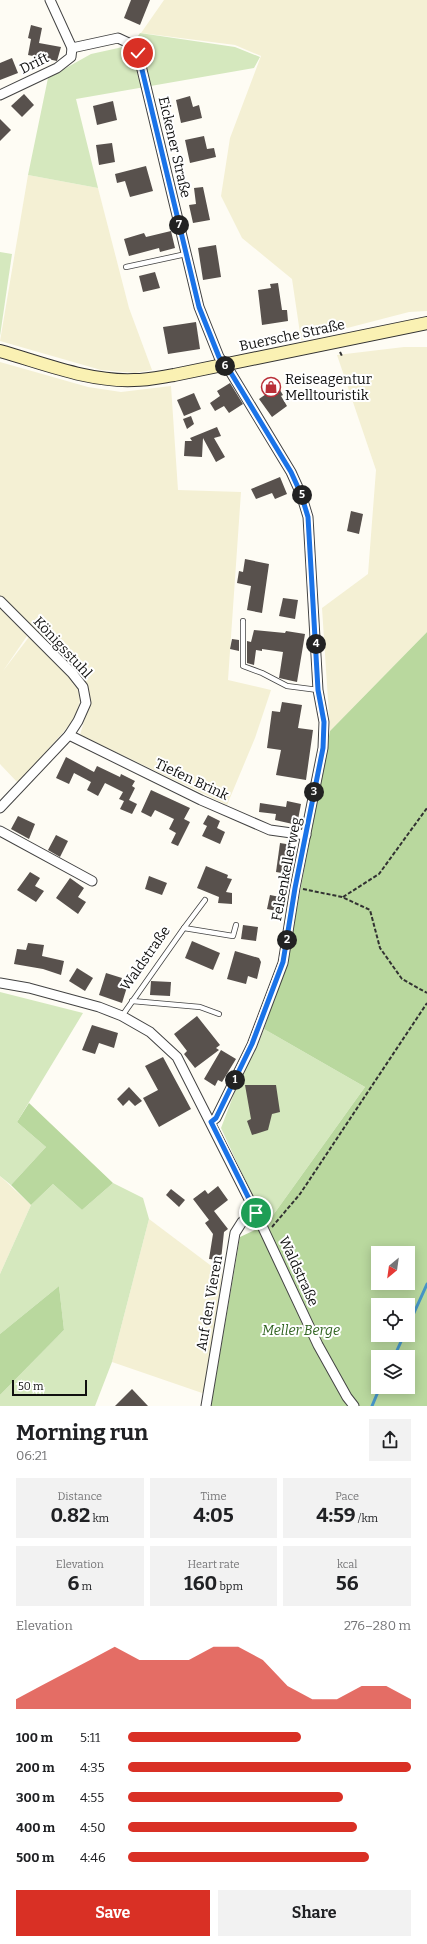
<!DOCTYPE html>
<meta charset="utf-8">
<style>
body{margin:0;font-family:Bitter,serif;background:#f2f2f2;color:#202124;height:100vh;display:flex;flex-direction:column;font-size:15px;white-space:nowrap}
*{box-sizing:border-box;margin:0}
p{font-size:13px;color:#757577}
.icon{flex:none;width:22px;height:22px;fill:none;stroke:currentColor;stroke-width:2;stroke-linecap:round;stroke-linejoin:round}
.map{position:relative;height:1406px;overflow:hidden}
.side{display:flex;flex-direction:column;background:#fff;flex:1}
.side>*{flex:none}
.needle{width:26px;rotate:209deg}
.tools{position:absolute;left:371px;top:1246px;display:grid;gap:8px}
.tools a{display:grid;place-items:center;width:44px;height:44px;border-radius:0px;background:#fff;box-shadow:0 2px 10px #0003;font-size:20px}
.scale{position:absolute;left:12px;bottom:10px;width:75px;box-sizing:border-box;padding-left:4px;border:2px solid #101010;border-top:0;font-size:11px;line-height:14px;white-space:nowrap;color:#101010;-webkit-text-stroke:3px #fff;paint-order:stroke}
.pin{position:absolute;display:grid;place-items:center;width:34px;height:34px;color:#fff;margin:-17px;border:2px solid #fff;border-radius:50%;box-shadow:0 1px 4px #0007}
.km{position:absolute;width:20px;height:20px;margin:-10px;border-radius:50%;background:#222;color:#fff;font-size:11px;line-height:20px;text-align:center}
.round{display:grid;place-items:center;flex:none;width:42px;height:42px;border-radius:0px;background:#f2f2f2}
.head{display:flex;align-items:center;justify-content:space-between;height:68px;padding:0 16px}
h1{font-size:22px;font-weight:700;line-height:30px}
.stats{display:grid;grid-template-columns:repeat(3,1fr);gap:6px;height:68px;padding:4px 16px}
.stats div{display:grid;align-content:center;border-radius:0px;background:#f2f2f2;text-align:center}
.stats b{font-size:20px;font-weight:700}
.stats small{font-size:11px;font-weight:400}
.stats p{font-size:11px}
.chart{height:112px;padding:8px 16px}
.chart p{display:flex;justify-content:space-between}
.chart svg{width:100%;height:72px;margin-top:4px;fill:#d93025;opacity:.7}
.button{display:flex;gap:8px;margin-top:auto;padding:8px 16px}
.button a{flex:1;height:46px;border-radius:0px;background:#d93025;color:#fff;font-size:16px;font-weight:700;line-height:46px;text-align:center}
.button a+a{background:#f2f2f2;color:#202124}
ul{padding:0 16px;list-style:none;font-size:13px}
li{display:grid;grid-template-columns:64px 48px 1fr;align-items:center;height:30px}
li i{height:10px;border-radius:5px;background:#d93025}
.map>svg:first-child{display:block}
.farmland{fill:#f4f0d4}
.green{fill:#d5e8be}
.forest{fill:#b9d89e;fill-rule:evenodd}
.lines{fill:none;stroke-linecap:round;stroke-linejoin:round}
.stream{stroke:#4695c6;stroke-width:3}
.building{fill:#58514d}
.service-casing{stroke:#434343;stroke-width:6}
.minor-casing{stroke:#434343;stroke-width:11}
.secondary-casing{stroke:#323232;stroke-width:14}
.path{stroke:#323232;stroke-width:2;stroke-dasharray:4 2;stroke-linecap:butt}
.service{stroke:#fff;stroke-width:4.5}
.minor{stroke:#fff;stroke-width:9}
.secondary{stroke:#faf1b3;stroke-width:12}
.route-casing{stroke:#fff;stroke-width:8}
.route{stroke:#1a73e8;stroke-width:5}
.labels{text-anchor:middle;stroke-width:4;stroke-linejoin:round;paint-order:stroke}
.street-label{font-size:14px;fill:#101010;stroke:#fff}
.poi-label{font-size:14px;fill:#101010;stroke:#fff;text-anchor:start}
.park-label{font-size:14px;font-style:italic;fill:#326523;stroke:#fff}
</style>
<div class="map">
<svg width="427" height="1406" viewBox="0 0 427 1406">
<rect width="100%" height="100%" fill="#fefcf4"/>
<g class="farmland">
<path d="M164,0H427V311L409,312L301,340L292,279L242,238L221,196L230,138L261,56L235,45L141,33Z"/>
<path d="M28,175L98,188L129,308L152,370L135,373L101,370L0,341Z"/>
<path d="M404,347H427V632L330,731L322,608L368,574L376,470L337,355Z"/>
<path d="M0,362L88,387L121,392L171,386L178,490L241,492L228,680L271,690L255,738L227,805L80,735L89,704L76,671L0,596Z"/>
<path d="M0,608L27,636L3,671L29,637L68,674L78,688L80,701L75,719L18,783L0,764Z"/>
<path d="M0,1176L31,1205L0,1274Z"/>
<path d="M149,1219L222,1274L205,1394L112,1362Z"/>
</g>
<g class="green">
<path d="M140,33L235,47L260,57L254,68L76,99L98,188L28,175L48,78L91,54L132,45Z"/>
<path d="M0,252L12,254L0,336Z"/>
<path d="M0,992L83,1013L17,1122L46,1147L11,1185L0,1176Z"/>
<path d="M264,1029L365,1087L266,1225L221,1128L237,1086L258,1045Z"/>
<path d="M113,1183L143,1198L149,1219L112,1362L95,1406H0V1395L64,1330L59,1286L0,1334V1274L31,1205L53,1184L82,1210Z"/>
</g>
<g class="forest">
<path d="M427,632V1406H211L240,1237L266,1225L365,1087L264,1029L287,962L330,731ZM378,1253H408V1283H378ZM378,1305H408V1335H378ZM378,1357H408V1387H378Z"/>
<path d="M29,1103L113,1183L82,1210L53,1184L31,1205L11,1185L46,1147L17,1122Z"/>
<path d="M59,1286L64,1330L0,1395V1334Z"/>
</g>
<g class="lines">
<g class="stream">
<path d="M408,1326L427,1284"/>
<path d="M394,1357L404,1335"/>
<path d="M372,1406L380,1387"/>
</g>
</g>
<g class="building">
<path d="M131,0H150L140,25L124,18Z"/>
<path d="M31,25L42,28L39,43L61,47L57,61L28,55L31,39L28,38Z"/>
<path d="M12,58L18,73L0,80V63Z"/>
<path d="M24,94L34,105L22,117L11,106Z"/>
<path d="M190,96L193,107L199,105L202,118L181,123L176,100Z"/>
<path d="M113,101L117,120L97,125L93,106Z"/>
<path d="M0,119L11,130L0,141Z"/>
<path d="M204,136L207,149L214,148L216,157L190,163L185,140Z"/>
<path d="M112,143L115,162L99,165L96,145Z"/>
<path d="M146,166L153,191L130,197L125,181L117,183L115,174Z"/>
<path d="M203,187L210,220L193,223L189,205L196,204L194,188Z"/>
<path d="M171,231L175,248L160,252L159,248L129,256L124,239L144,233L146,237Z"/>
<path d="M216,245L221,277L203,280L198,248Z"/>
<path d="M155,272L160,288L143,292L139,276Z"/>
<path d="M278,283L282,310H287L288,321L262,325L258,290L271,288L270,284Z"/>
<path d="M196,322L200,349L168,354L163,327Z"/>
<path d="M273,379L283,395L281,396L287,406L272,417L259,399L269,392L264,385Z"/>
<path d="M230,383L243,404L229,413L224,406L215,411L210,403L220,396L217,391Z"/>
<path d="M194,393L201,409L184,416L177,400Z"/>
<path d="M191,416L194,424L187,429L183,419Z"/>
<path d="M217,427L221,436L214,438L225,457L216,462L203,438L202,457L184,456L185,441H192L190,438Z"/>
<path d="M280,477L287,494L275,499L272,493L256,499L251,489Z"/>
<path d="M351,511L363,514L359,534L347,531Z"/>
<path d="M245,559L269,564L262,613L247,610L251,586L237,583L239,571L243,572Z"/>
<path d="M283,598L298,600L295,619L279,616Z"/>
<path d="M254,630L285,633L286,631L305,634L297,682L279,678L283,652L262,649V651L256,650L254,665L247,663V641L251,642Z"/>
<path d="M232,639L239,640V651L230,649Z"/>
<path d="M282,702L302,705L298,728L313,730L306,780L276,775L281,750L267,748L272,711L280,712Z"/>
<path d="M66,757L94,772L97,766L120,777L121,774L135,781L132,786L135,788L129,800L137,804L132,814L120,809L124,801L119,799L123,792L105,783L98,796L87,790L91,782L74,773L69,784L56,778Z"/>
<path d="M151,790L190,808L184,819L190,822L178,846L171,843L176,833L169,829L174,819L155,810L151,817L141,812Z"/>
<path d="M287,801L301,804L297,825L275,820L276,814L259,812L260,803L286,807Z"/>
<path d="M208,815L220,821L217,828L225,832L220,844L202,836L207,826L203,824Z"/>
<path d="M18,816L35,824L29,839L11,829Z"/>
<path d="M56,835L68,841L60,857L48,850Z"/>
<path d="M280,843L292,845L288,874L276,872Z"/>
<path d="M206,866L228,875L227,878L232,879L226,892L232,893V904L218,903L219,897L197,888Z"/>
<path d="M30,872L40,878L35,886L44,891L36,902L17,890Z"/>
<path d="M149,876L167,883L162,895L145,889Z"/>
<path d="M70,878L84,888L78,897L86,902L78,914L56,898Z"/>
<path d="M270,895L285,898L282,912L267,909Z"/>
<path d="M243,925L258,927L256,941L241,939Z"/>
<path d="M192,941L220,953L213,970L185,958Z"/>
<path d="M28,943L44,945L42,956L64,961L61,975L43,969L14,964L17,949L26,950Z"/>
<path d="M235,951L259,958L261,962L257,979L248,976L246,984L227,979Z"/>
<path d="M77,968L93,978L85,991L69,981Z"/>
<path d="M106,973L122,978L120,984L127,987L122,1003L99,995Z"/>
<path d="M151,981L171,982L170,996L150,995Z"/>
<path d="M197,1016L220,1045L216,1048L219,1050L195,1068L184,1054L187,1051L174,1034Z"/>
<path d="M92,1025L118,1033L114,1048L99,1043L95,1054L82,1050Z"/>
<path d="M221,1050L236,1059L222,1082L218,1080L215,1086L204,1079Z"/>
<path d="M163,1057L191,1109L159,1127L143,1098L158,1090L145,1066Z"/>
<path d="M245,1085H276L280,1112L272,1114L268,1130L252,1135L247,1121L251,1119Z"/>
<path d="M129,1087L142,1101L135,1106L129,1100L123,1106L117,1099Z"/>
<path d="M218,1186L228,1200L214,1211L228,1229L224,1232L221,1260L209,1259L213,1234L205,1223L209,1220L193,1199L205,1190L208,1194Z"/>
<path d="M171,1189L185,1200L179,1207L166,1195Z"/>
<path d="M132,1389L148,1406H115Z"/>
</g>
<g class="lines">
<g class="service-casing">
<g id="service">
<path d="M126,267L186,254"/>
<path d="M243,621V666L262,673L287,686L318,690"/>
<path d="M184,928L205,900"/>
<path d="M132,1001L200,1007L219,1014"/>
<path d="M122,1016L184,928L233,936L236,925"/>
</g>
</g>
<g class="minor-casing">
<g id="minor">
<path d="M50,0L72,48L118,38L133,45L138,53L199,307L219,357L231,373L291,472L301,494L308,517L318,690L324,722L323,748L295,888L283,963L252,1045L216,1118L211,1122"/>
<path d="M0,95L57,68L71,57L72,48"/>
<path d="M0,601L72,673L83,687L86,703L78,721L69,735L0,808"/>
<path d="M69,735L201,800L270,830L306,835"/>
<path d="M0,831L92,881"/>
<path d="M0,983L29,988L99,1007L122,1016L150,1032L177,1057L256,1213L318,1345L347,1397L354,1406"/>
<path d="M206,1406L235,1233L242,1222L256,1213"/>
</g>
</g>
<g class="secondary-casing">
<path id="secondary" d="M0,351C43,363 89,382 134,380C148,380 161,377 174,375L427,323"/>
</g>
<g class="path">
<path d="M340,352L342,356"/>
<path d="M303,889L342,897L370,910L380,948L402,979L427,993"/>
<path d="M343,897L379,874L427,808"/>
<path d="M272,1227L300,1194L427,1003"/>
</g>
<use href="#service" class="service"/>
<use href="#minor" class="minor"/>
<use href="#secondary" class="secondary"/>
</g>
<g class="lines">
<g class="route-casing">
<path id="route" d="M138,53L199,307L219,357L231,373L291,472L301,494L308,517L318,690L324,722L323,748L295,888L283,962L252,1044L216,1118L211,1122L256,1213"/>
</g>
<use href="#route" class="route"/>
</g>
<defs>
<g id="shop-ring" transform="scale(1)"><circle r="9.5" fill="#fff" stroke="#b92f38" stroke-width="1.5"/><path d="M-5-2.5h2.3a2.7 3.5 0 0 1 5.4 0H5L5.5 6h-11ZM-1.5-2.5h3a1.5 2.3 0 0 0-3 0Z" fill="#b92f38"/></g>
</defs>
<g fill-rule="evenodd">
<use href="#shop-ring" x="271" y="387"/>
</g>
<g class="labels">
<g class="street-label">
<text transform="translate(34 63) rotate(-26)" y="5">Drift</text>
<text transform="translate(175 147) rotate(77)" y="5">Eickener Straße</text>
<text transform="translate(292 335) rotate(-12)" y="5">Buersche Straße</text>
<text transform="translate(63 647) rotate(47)" y="5">Königsstuhl</text>
<text transform="translate(192 779) rotate(25)" y="5">Tiefen Brink</text>
<text transform="translate(286 869) rotate(-79)" y="5">Felsenkellerweg</text>
<text transform="translate(145 958) rotate(-55)" y="5">Waldstraße</text>
<text transform="translate(299 1271) rotate(65)" y="5">Waldstraße</text>
<text transform="translate(209 1303) rotate(-80)" y="5">Auf den Vieren</text>
</g>
<g class="poi-label">
<text x="285" y="384">Reiseagentur<tspan x="285" dy="16">Melltouristik</tspan></text>
</g>
<g class="park-label">
<text x="301" y="1335">Meller Berge</text>
</g>
</g>
</svg>
<div class="tools">
<a><svg class="needle" viewBox="-14 -14 28 28"><path d="M0-13l5 13h-10z" fill="#e53935"/><path d="M0 13l5-13h-10z" fill="#757577"/></svg></a>
<a><svg class="icon" aria-label="locate" viewBox="0 0 24 24"><circle cx="12" cy="12" r="6"/><path d="M12 2v4M12 18v4M2 12h4M18 12h4"/></svg></a>
<a><svg class="icon" aria-label="layers" viewBox="0 0 24 24"><path d="M12 4l9 5-9 5-9-5zM3 14l9 5 9-5"/></svg></a>
</div>
<div class="scale">50 m</div>
<div class="pin" style="left:256px;top:1213px;background:#1e9e55"><svg class="icon" aria-label="arrive" viewBox="0 0 24 24"><path d="M6 21V4h12l-3 4 3 4H6"/></svg></div>
<div class="pin" style="left:138px;top:53px;background:#d93025"><svg class="icon" aria-label="check" viewBox="0 0 24 24"><path d="M5 12l5 5 9-10"/></svg></div>
<b class="km" style="left:235px;top:1080px">1</b>
<b class="km" style="left:287px;top:940px">2</b>
<b class="km" style="left:314px;top:792px">3</b>
<b class="km" style="left:316px;top:644px">4</b>
<b class="km" style="left:302px;top:495px">5</b>
<b class="km" style="left:225px;top:366px">6</b>
<b class="km" style="left:179px;top:225px">7</b>
</div>
<section class="side">
<div class="head"><div><h1>Morning run</h1><p>06:21</p></div><a class="round"><svg class="icon" aria-label="share" viewBox="0 0 24 24"><path d="M12 15V3M7 8l5-5 5 5M5 13v7h14v-7"/></svg></a></div>
<div class="stats">
<div><p>Distance</p><b>0.82<small> km</small></b></div>
<div><p>Time</p><b>4:05</b></div>
<div><p>Pace</p><b>4:59<small> /km</small></b></div>
</div>
<div class="stats">
<div><p>Elevation</p><b>6<small> m</small></b></div>
<div><p>Heart rate</p><b>160<small> bpm</small></b></div>
<div><p>kcal</p><b>56</b></div>
</div>
<div class="chart"><p><span>Elevation</span>276–280 m</p>
<svg viewBox="0 0 160 44" preserveAspectRatio="none"><path d="M0 44V38L10 30L20 22L30 14L40 6L50 14L60 14L70 14L80 6L90 6L100 14L110 30L120 38L130 38L140 30L150 30L160 38V44z"/></svg>
</div>
<ul>
<li><b>100 m</b>5:11<i style="width:61%"></i></li>
<li><b>200 m</b>4:35<i style="width:100%"></i></li>
<li><b>300 m</b>4:55<i style="width:76%"></i></li>
<li><b>400 m</b>4:50<i style="width:81%"></i></li>
<li><b>500 m</b>4:46<i style="width:85%"></i></li>
</ul>
<div class="button"><a>Save</a><a>Share</a></div>
</section>
